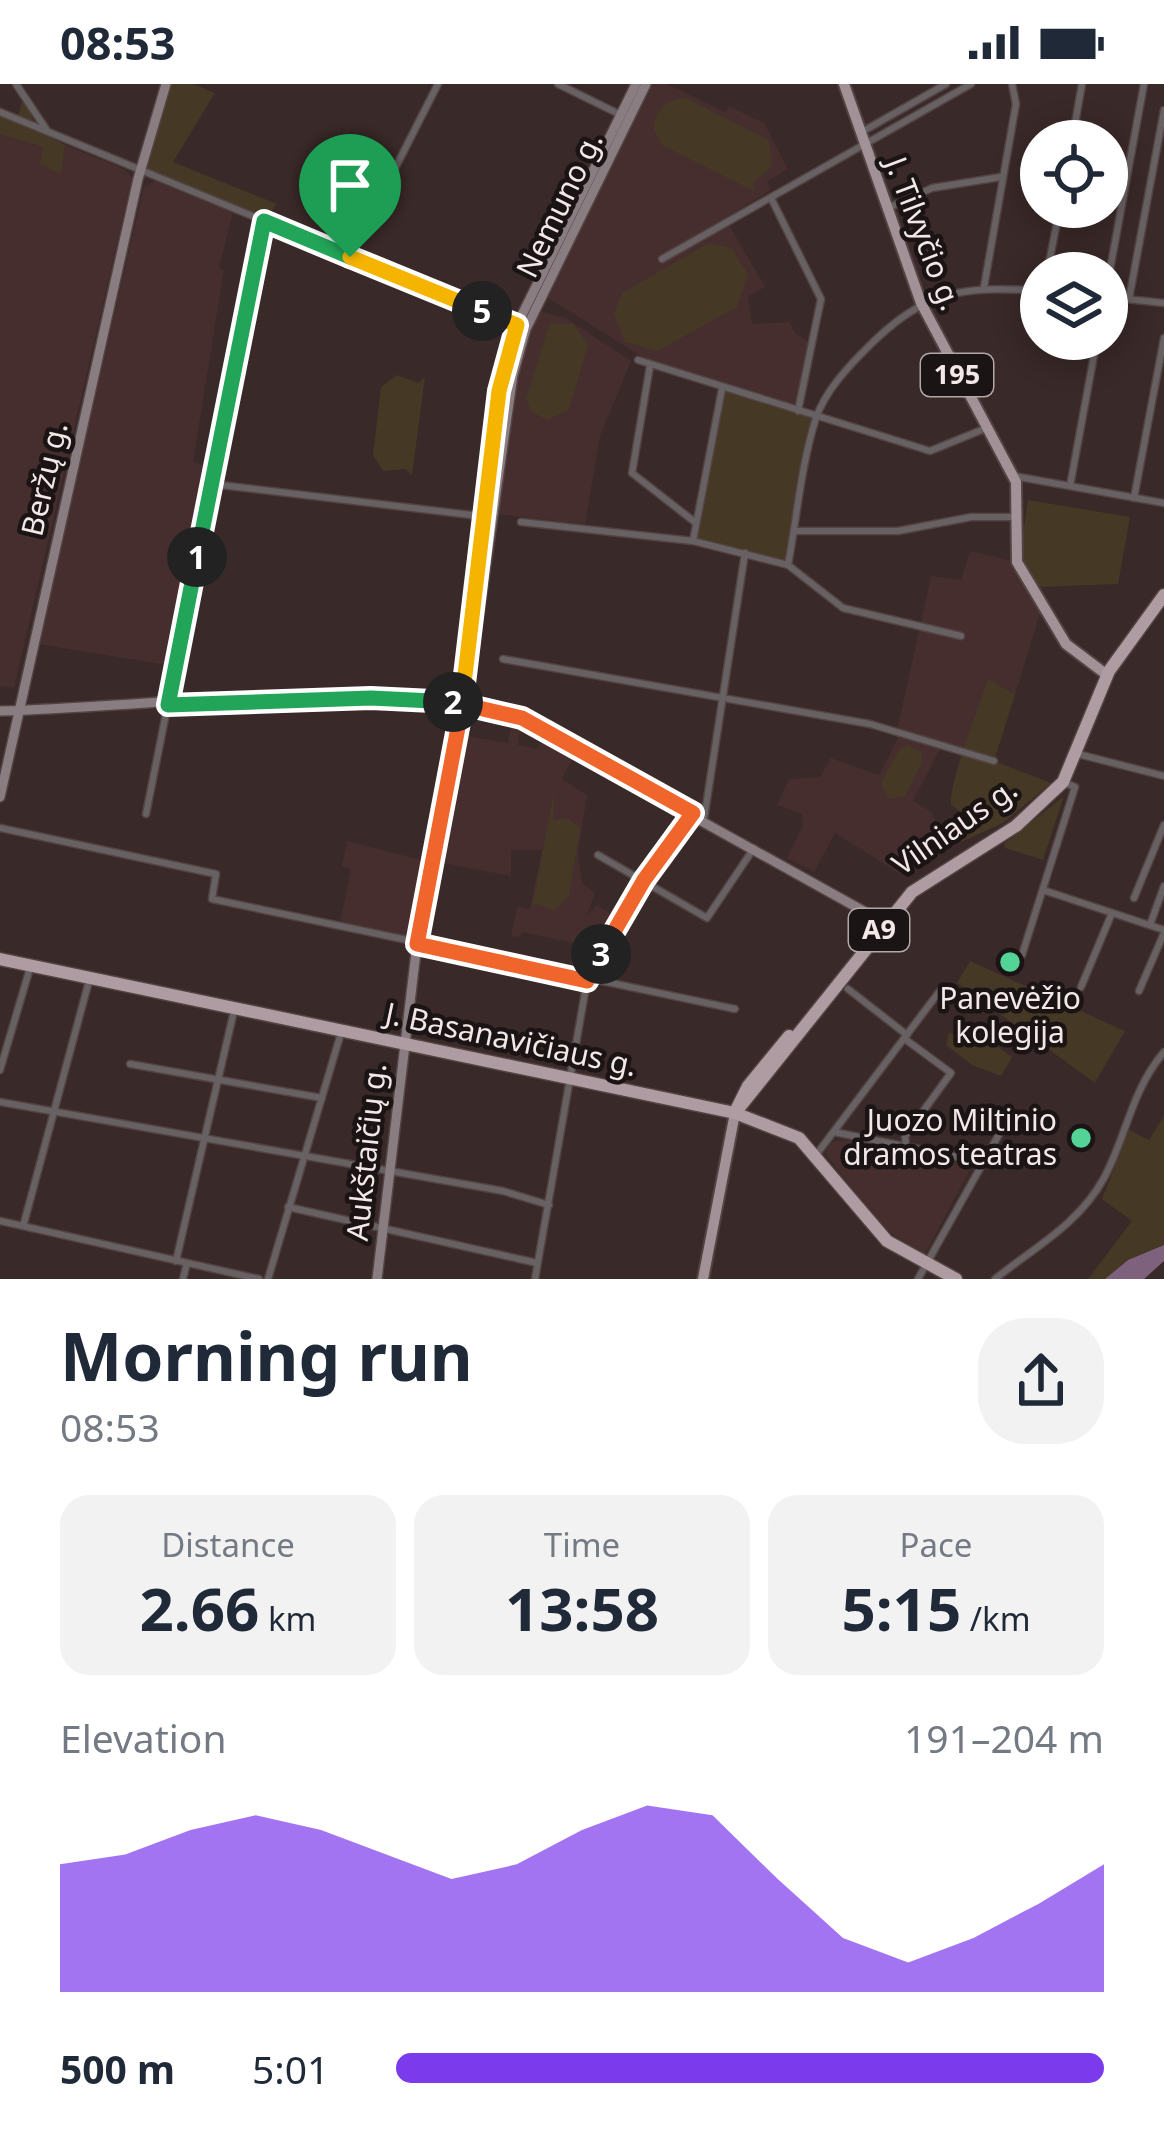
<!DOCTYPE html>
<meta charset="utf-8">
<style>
body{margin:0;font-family:"Noto Sans",sans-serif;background:#f2f2f3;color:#1f2937;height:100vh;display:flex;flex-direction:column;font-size:45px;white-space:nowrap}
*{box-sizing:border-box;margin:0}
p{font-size:39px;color:#747a83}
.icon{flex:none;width:66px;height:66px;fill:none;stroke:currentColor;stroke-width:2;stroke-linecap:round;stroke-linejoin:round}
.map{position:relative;height:1195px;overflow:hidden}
.drawer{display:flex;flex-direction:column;background:#fff;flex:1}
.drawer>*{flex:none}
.fabs{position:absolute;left:1020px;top:36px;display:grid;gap:24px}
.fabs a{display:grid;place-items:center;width:108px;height:108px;border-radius:50%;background:#fff;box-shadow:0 6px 30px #0003;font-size:60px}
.pin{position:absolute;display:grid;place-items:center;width:102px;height:102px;color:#fff;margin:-123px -51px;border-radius:50% 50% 50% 0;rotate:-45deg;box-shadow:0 0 12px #0007}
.pin .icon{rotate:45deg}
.km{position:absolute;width:60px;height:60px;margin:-30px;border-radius:50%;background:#222;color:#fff;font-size:33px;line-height:60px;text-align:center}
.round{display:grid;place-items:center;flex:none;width:126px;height:126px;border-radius:48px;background:#f2f2f3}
.head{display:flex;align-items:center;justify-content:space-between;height:204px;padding:0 60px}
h1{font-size:66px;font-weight:700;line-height:90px}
.figures{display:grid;grid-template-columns:repeat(3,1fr);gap:18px;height:204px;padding:12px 60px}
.figures div{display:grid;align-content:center;border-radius:30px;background:#f2f2f3;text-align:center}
.figures b{font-size:60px;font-weight:700}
.figures small{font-size:33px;font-weight:400}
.figures p{font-size:33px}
.chart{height:336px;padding:24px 60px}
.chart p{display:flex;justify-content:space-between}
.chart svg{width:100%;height:216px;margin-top:12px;fill:#7c3aed;opacity:.7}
ul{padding:0 60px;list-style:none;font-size:39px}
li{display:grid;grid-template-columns:192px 144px 1fr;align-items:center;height:90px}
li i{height:30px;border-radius:15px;background:#7c3aed}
.status{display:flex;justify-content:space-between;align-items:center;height:84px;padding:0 60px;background:#fff;direction:ltr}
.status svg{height:33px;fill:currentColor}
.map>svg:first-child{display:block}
.built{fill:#462e2e}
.green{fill:#453825}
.water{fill:#7d617d}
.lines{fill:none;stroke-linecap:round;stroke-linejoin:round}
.minor-casing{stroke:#534443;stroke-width:9}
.secondary-casing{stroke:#534443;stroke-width:12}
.primary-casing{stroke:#534443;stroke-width:14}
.trunk-casing{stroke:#534443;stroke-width:15}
.minor{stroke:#686163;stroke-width:6}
.secondary{stroke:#897d81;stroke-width:9}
.primary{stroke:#a29298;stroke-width:10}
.trunk{stroke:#ae9ca2;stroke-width:12}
.split-1-casing{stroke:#fff;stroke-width:24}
.split-2-casing{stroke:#fff;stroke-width:24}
.split-3-casing{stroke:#fff;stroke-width:24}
.split-4-casing{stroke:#fff;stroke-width:24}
.split-5-casing{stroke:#fff;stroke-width:24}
.split-6-casing{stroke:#fff;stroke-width:24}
.split-1{stroke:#22a559;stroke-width:15}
.split-2{stroke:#22a559;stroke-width:15}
.split-3{stroke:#f0652b;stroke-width:15}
.split-4{stroke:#f0652b;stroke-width:15}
.split-5{stroke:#f5b400;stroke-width:15}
.split-6{stroke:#f5b400;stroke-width:15}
.poi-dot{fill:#53d396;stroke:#1b1414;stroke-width:4.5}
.labels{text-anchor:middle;stroke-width:9;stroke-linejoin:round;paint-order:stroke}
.shield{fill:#1b1414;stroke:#b2a8a8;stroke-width:3}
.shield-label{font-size:27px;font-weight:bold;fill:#f3e8e7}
.street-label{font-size:30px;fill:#f3e8e7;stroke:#1b1414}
.poi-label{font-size:30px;fill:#f3e8e7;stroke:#1b1414}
</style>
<div class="status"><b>08:53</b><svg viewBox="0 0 49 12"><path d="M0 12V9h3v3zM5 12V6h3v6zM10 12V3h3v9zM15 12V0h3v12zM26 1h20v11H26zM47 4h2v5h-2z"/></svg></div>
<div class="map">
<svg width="1164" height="1195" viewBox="0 0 1164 1195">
<rect width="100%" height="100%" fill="#392928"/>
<g class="built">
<path d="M650,0H667L725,28L729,22L764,39L788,85L767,97L771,106L725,134L765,203L748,212L752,240L790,238L795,249L810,259L796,322L649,277L545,212Z"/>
<path d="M0,50L43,63L60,89L65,61L124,85L132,94L14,604L0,602Z"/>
<path d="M155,97L233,128L219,184L224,186L193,378L212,384L173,582L38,560L144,103Z"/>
<path d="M538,227L566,234L631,277L600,352L585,440L496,430L515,296Z"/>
<path d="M970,467L1017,478L1042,523L1015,611L988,594L967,667L897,646L931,492L961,496Z"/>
<path d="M511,643L520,645L518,661L536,665L544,653L575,670L562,695L587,711L578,770L582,799L595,809L586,833L597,821L620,836L587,897L568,893L574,859L522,848L520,853L511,852L517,823L530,825L542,766H511V792L442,779L467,652L508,659Z"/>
<path d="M899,652L941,663L913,717L932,728L936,741L916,777L900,790L835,749L814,788L787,774L803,741L802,730L777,721L789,695L820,693L831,674L879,691Z"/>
<path d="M347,757L425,777L411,854L340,839L351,785L342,782Z"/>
<path d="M853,1056L972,1082L925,1170L882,1144L825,1069L833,1057Z"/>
</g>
<g class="green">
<path d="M166,0H194L215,9L173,78L277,120L264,137L140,88Z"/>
<path d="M24,12L37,46L65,61L61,90L40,80L43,63L0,50V28L17,35Z"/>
<path d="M685,14L769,56L772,82L752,100L756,108L662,61L654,46C654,27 667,15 685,14Z"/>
<path d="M709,159L731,164L748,190L737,223L657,267L625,258L614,230L622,209Z"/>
<path d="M550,239L574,240L588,261L569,325L547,336L531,327L526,315Z"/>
<path d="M397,291L418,299L425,293L412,391L405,385L383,387L373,371L381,303Z"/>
<path d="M722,305L817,332L788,481L693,457Z"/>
<path d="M1028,416L1130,433L1118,500L1039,503L1020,471Z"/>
<path d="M988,594L1015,611L994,677L1051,699L1003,739L957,760L966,731L951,721C948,700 980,621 988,594Z"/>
<path d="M908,661L921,668L922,679L905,712L888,715L881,699L899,666Z"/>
<path d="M554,707L553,737L567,734L580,744L569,811L554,827L536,819L532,825Z"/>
<path d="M1064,712L1043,776L1005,764L1004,760Z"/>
<path d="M970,877L1125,947L1095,999L957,899Z"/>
<path d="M963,937L1012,973L1001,992L972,981L946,961L949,949L958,951L952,945Z"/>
<path d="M1164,1032V1161L1128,1176L1105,1195H1088L1132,1137L1102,1115L1129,1046L1149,1056Z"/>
</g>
<path class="water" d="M1164,1161V1177L1144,1195H1105L1128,1176Z"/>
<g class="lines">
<g class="minor-casing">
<g id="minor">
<path d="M16,0L46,45"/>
<path d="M558,0L619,30"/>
<path d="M0,28L517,241"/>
<path d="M860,49L946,0"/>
<path d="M1072,57L1082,0"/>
<path d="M771,114L821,215L798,327"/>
<path d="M890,123L932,104L1001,93"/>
<path d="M350,173L438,0"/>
<path d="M662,175L971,0"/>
<path d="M1047,189L1060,123"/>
<path d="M1107,202L1144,0"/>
<path d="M984,203L1016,20L1012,0"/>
<path d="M1107,213L1164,219"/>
<path d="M1129,215L1164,26"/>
<path d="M638,276L930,367L984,345"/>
<path d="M650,282L632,389L696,439"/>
<path d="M1014,392L1164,419"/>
<path d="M212,400L488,433"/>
<path d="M1070,402L1097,255"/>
<path d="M1134,414L1164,254"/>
<path d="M521,438L693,457L788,481"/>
<path d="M794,447H898L971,433H1016"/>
<path d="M693,457L722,305"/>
<path d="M788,481C797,433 801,381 816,334C825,308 846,285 865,266C923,207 960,201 1041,207"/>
<path d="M788,481L843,524L961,552"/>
<path d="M503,575L870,640L994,677"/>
<path d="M1078,670L1164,692"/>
<path d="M146,730L264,137"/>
<path d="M704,735L745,469"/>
<path d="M0,744L216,790L212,815L735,925"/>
<path d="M598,771L707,834L754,764"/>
<path d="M1043,806L1164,846"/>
<path d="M1134,814L1164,741"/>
<path d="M1150,841L1164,802"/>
<path d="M1022,871L1075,703L1063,698"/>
<path d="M1081,903L1112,829"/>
<path d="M848,905L907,951"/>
<path d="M1139,907L1164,849"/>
<path d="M905,955L951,989L905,1052L906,1062"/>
<path d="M130,980L322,1014"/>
<path d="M0,986L30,884"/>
<path d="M0,1018L503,1107L549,1121"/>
<path d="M834,1048L983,1078"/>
<path d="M816,1071L942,904"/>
<path d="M288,1123L537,1179"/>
<path d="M0,1137L259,1195"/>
<path d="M24,1139L89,897"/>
<path d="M176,1177L234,927"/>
<path d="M183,1195L187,1179"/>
<path d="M268,1195L341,949"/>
<path d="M535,1195L587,897L644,796L692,730"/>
<path d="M918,1195L1011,1029"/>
<path d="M995,1195C1035,1163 1079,1140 1104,1094C1127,1051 1131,1007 1164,968"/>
</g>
</g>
<g class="secondary-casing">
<g id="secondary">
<path d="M462,613L506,276L517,241L636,0"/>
<path d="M0,627C159,622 350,595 505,628L885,839"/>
<path d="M0,713L138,95L166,0"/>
<path d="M377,1195L417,860L468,606L513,291L526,245L646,0"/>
</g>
</g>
<g class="primary-casing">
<g id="primary">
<path d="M844,0L921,219L1016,398L1017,478L1066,560L1107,591"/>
<path d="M703,1195L735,1029"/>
</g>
</g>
<g class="trunk-casing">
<g id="trunk">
<path d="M0,875L735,1029L799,1054L887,1157L956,1195"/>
<path d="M735,1028L748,1002L789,952"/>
<path d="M735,1029L912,808L1016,742L1063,698L1109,587L1164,511"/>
</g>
</g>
<use href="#minor" class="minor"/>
<use href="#secondary" class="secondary"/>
<use href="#primary" class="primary"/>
<use href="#trunk" class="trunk"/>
</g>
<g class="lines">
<g class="split-1-casing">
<path id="split-1" d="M197,473L264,137L350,173"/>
</g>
<g class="split-2-casing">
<path id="split-2" d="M197,473L168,621L371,614L453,618"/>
</g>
<g class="split-3-casing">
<path id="split-3" d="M453,618L522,634L693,729L644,796L601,870"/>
</g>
<g class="split-4-casing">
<path id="split-4" d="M460,633L417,860L587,897L601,870"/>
</g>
<g class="split-5-casing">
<path id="split-5" d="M460,633L499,307L517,241L482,227"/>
</g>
<g class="split-6-casing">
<path id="split-6" d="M350,173L482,227"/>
</g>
<use href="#split-1" class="split-1"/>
<use href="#split-2" class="split-2"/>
<use href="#split-3" class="split-3"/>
<use href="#split-4" class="split-4"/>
<use href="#split-5" class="split-5"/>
<use href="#split-6" class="split-6"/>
</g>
<g class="poi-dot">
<circle cx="1010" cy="878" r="12"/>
<circle cx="1081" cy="1054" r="12"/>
</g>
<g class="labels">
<g class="shield">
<rect x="921" y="270" width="72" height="42" rx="9"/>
<rect x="849" y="825" width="60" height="42" rx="9"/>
</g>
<g class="shield-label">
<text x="957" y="300">195</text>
<text x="879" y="855">A9</text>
</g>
<g class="street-label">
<text transform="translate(560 121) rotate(-64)" y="10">Nemuno g.</text>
<text transform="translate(923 150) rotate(69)" y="10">J. Tilvyčio g.</text>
<text transform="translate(45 395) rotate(-77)" y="10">Beržų g.</text>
<text transform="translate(955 743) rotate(-35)" y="10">Vilniaus g.</text>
<text transform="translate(511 956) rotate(12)" y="10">J. Basanavičiaus g.</text>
<text transform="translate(367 1068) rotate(-84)" y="10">Aukštaičių g.</text>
</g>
<g class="poi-label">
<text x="1010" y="925">Panevėžio<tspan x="1010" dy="34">kolegija</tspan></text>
<text x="1057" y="1047" text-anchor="end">Juozo Miltinio<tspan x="1057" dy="34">dramos teatras</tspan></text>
</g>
</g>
</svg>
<div class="fabs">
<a><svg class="icon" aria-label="locate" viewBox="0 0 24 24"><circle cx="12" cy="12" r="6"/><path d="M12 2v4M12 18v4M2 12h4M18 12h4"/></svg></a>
<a><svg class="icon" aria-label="layers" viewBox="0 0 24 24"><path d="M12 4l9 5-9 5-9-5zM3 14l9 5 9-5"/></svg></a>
</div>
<div class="pin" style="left:350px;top:173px;background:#1e9e55"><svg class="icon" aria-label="arrive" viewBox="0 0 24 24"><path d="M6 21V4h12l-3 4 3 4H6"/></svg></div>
<b class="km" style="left:197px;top:473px">1</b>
<b class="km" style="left:453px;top:618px">2</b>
<b class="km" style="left:601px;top:870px">3</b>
<b class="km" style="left:482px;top:227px">5</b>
</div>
<section class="drawer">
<div class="head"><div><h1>Morning run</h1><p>08:53</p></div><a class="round"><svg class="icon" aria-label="share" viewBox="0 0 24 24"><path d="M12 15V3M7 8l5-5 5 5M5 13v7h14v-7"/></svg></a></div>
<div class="figures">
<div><p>Distance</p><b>2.66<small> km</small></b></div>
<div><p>Time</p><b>13:58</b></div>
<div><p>Pace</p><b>5:15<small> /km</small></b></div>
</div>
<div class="chart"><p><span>Elevation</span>191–204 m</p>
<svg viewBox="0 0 160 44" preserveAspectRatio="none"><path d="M0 44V18L10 16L20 11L30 8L40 11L50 16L60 21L70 18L80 11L90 6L100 8L110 21L120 33L130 38L140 33L150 26L160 18V44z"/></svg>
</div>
<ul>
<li><b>500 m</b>5:01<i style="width:100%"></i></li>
</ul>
</section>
